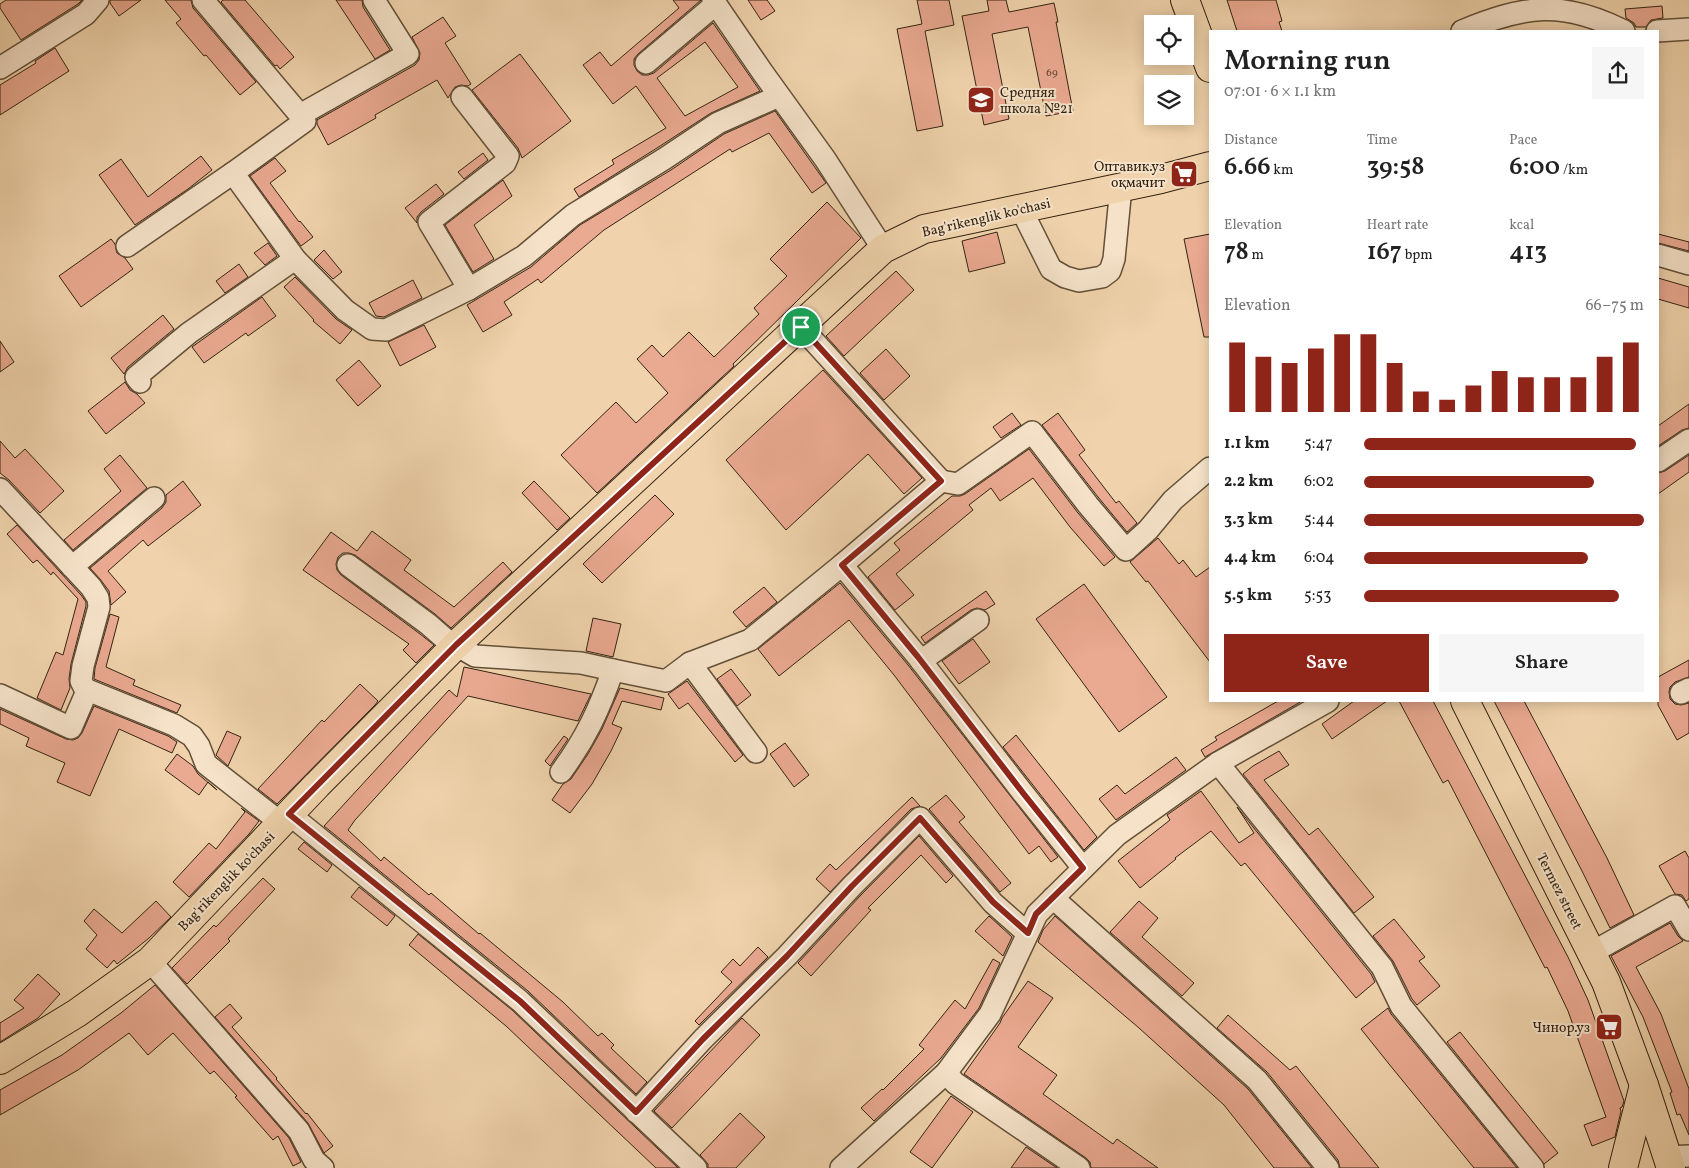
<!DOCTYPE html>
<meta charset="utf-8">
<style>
body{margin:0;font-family:Vollkorn,serif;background:#f6f6f6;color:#222;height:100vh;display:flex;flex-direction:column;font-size:19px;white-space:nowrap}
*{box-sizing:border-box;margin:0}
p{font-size:16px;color:#767676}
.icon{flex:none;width:28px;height:28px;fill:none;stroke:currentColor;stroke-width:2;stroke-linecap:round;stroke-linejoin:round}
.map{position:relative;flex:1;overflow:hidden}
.panel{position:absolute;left:1209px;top:30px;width:450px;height:672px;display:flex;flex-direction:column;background:#fff;border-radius:0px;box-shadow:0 2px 12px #0003}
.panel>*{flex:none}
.buttons{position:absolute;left:1144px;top:15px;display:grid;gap:10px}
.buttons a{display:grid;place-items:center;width:50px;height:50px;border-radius:0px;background:#fff;box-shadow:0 2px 12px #0003;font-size:25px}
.pin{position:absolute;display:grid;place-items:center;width:42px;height:42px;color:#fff;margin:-21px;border:2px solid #fff;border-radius:50%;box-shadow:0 1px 5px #0007}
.round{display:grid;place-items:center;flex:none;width:52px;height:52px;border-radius:0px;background:#f6f6f6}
.headline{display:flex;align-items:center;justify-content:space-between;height:85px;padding:0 15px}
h1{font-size:28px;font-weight:600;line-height:38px}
.stats{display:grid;grid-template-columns:repeat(3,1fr);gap:8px;height:85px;padding:5px 15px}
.stats div{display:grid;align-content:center}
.stats b{font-size:25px;font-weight:600}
.stats small{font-size:14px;font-weight:400}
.stats p{font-size:14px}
.chart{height:140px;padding:10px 15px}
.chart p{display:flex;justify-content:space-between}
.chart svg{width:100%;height:90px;margin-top:5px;stroke:#8f2418;stroke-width:6}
.primary-button{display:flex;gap:10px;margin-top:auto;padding:10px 15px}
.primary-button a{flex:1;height:58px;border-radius:0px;background:#8f2418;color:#fff;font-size:20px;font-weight:600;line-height:58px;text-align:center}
.primary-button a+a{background:#f6f6f6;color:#222}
ul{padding:0 15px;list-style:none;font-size:16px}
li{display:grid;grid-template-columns:80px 60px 1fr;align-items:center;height:38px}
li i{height:12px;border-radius:6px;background:#8f2418}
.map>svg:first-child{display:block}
.building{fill:#eaa991;stroke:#342412;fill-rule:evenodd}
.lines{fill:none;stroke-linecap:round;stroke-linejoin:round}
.minor-casing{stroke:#635038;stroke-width:24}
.major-casing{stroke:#342412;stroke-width:30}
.minor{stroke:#f5e2c9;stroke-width:21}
.major{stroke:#f0d3ac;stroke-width:28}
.route-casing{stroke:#fff;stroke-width:10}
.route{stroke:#8f2418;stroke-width:6}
.labels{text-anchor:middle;stroke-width:4;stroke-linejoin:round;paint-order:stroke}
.number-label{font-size:11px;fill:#624532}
.poi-label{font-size:14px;fill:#342412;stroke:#f5e2c9;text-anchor:end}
.street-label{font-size:14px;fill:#342412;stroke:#f5e2c9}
</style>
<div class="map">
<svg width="1689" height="1168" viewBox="0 0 1689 1168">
<rect width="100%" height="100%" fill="#f0d3ac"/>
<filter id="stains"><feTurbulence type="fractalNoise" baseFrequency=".004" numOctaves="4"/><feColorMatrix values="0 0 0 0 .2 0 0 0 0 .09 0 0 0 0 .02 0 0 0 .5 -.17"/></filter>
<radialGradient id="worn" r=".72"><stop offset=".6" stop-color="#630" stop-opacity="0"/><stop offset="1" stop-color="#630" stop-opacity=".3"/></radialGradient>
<g class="building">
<path d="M6,0H82L78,4L21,40L0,8V4Z"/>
<path d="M110,0H141L119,16L110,3Z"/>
<path d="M165,0H191L193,8L256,82L240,95L206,55L204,56L176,23L181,19Z"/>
<path d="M223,0H245L294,57L280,69L277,65L275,66L221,2Z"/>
<path d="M336,0H362L363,7L390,50L375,59Z"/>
<path d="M673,0H701L638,54L634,59V65L637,71L642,75H648L654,73L713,23L760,91L711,113L657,148L579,197L574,189L614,164L612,160L666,128L636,86L613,104L583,65L600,52L611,66L679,8ZM705,42L738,87L685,116L657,78Z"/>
<path d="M748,0H767L775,11L761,20Z"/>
<path d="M917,0H949L954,25L925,31L943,126L917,131L897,29L922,24Z"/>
<path d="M987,0H1006L1009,12L1054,3L1058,22H1056L1073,111L1046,116L1028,27L992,34L1009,119L984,125L962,16L989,11Z"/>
<path d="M1227,0H1276L1282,21L1279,22L1282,31H1237Z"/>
<path d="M1662,6L1663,18L1651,20L1646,27H1636L1634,23L1626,18L1625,9Z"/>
<path d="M443,17L456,36L445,43L471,84L468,86L461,85L455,87L448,98L437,80L375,115L376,118L328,145L317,124V120L415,65L419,60L420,53L412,37Z"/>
<path d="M55,48L69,71L0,115V85L36,63L35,61Z"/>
<path d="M520,54L571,121L522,158L518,148L472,90Z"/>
<path d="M775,111L826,183L812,193L769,133L732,152L730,149L604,230L541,283L538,279L504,302L512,315L483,332L467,305L531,267L580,225L671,170L724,134Z"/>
<path d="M483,153L488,160L464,179L458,172Z"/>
<path d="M201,156L212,170L188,189L135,225L99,175L121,159L148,197Z"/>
<path d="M275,158L286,171L270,183L299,222L300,221L313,237L301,246L250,176Z"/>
<path d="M503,180L512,196L474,225L494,259L473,272L445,225Z"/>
<path d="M436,184L444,194L421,212L417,217V223L405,208Z"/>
<path d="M827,202L861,238L733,364L734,366L597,493L561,455L616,402L636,423L668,393L637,359L652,345L663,357L689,332L714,357L759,314L754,308L787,276L770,259Z"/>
<path d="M997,232L1005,263L969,272L962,241Z"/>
<path d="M1210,234V337H1204L1184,239Z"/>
<path d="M1658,234L1689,242V251L1658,243Z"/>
<path d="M111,239L115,244L117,253L125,258L133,269L81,307L59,276Z"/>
<path d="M268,243L277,256L265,265L254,253Z"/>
<path d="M324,250L342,272L333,279L314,260Z"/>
<path d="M239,264L248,277L225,293L216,281Z"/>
<path d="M896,271L914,290L844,356L826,336Z"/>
<path d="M295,277L336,319L352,330L340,344L313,321L314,320L284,287Z"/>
<path d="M1658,278L1689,287V308L1658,299Z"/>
<path d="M413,280L422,298L384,317L376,316L369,303Z"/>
<path d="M262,297L276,316L248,336L246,333L204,363L192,347Z"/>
<path d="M163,315L174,329L128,367L124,374L111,358Z"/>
<path d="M424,325L436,347L400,366L388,342Z"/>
<path d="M0,341L14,362L0,372Z"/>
<path d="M886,349L910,376L884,400L860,373Z"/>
<path d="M359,360L381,386L358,406L336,380Z"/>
<path d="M823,370L922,478L904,494L868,454L786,530L726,460Z"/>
<path d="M125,382L130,390L137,394L145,403L106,434L88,411Z"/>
<path d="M1689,404V428L1682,430L1658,446V426Z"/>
<path d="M1012,413L1021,425L1001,438L993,427Z"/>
<path d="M1058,413L1085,450L1079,455L1116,503L1119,501L1137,523L1127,532L1098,497L1042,425Z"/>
<path d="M0,441L15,458L25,449L64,491L40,513L9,480L0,473Z"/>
<path d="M1029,449L1078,513L1115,557L1104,566L1070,527L1033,478L1000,501L991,488L969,505L973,510L896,574L914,595L895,610L868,577L900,550L894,543L952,496H960L965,494Z"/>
<path d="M120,455L147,488L73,550L64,540L121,491L104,469Z"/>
<path d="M1689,455V472L1658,494V473L1665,471Z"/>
<path d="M183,481L201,505L148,546L143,540L108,571L126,592L111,605L109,591L100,579L90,568L162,508L166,502V495Z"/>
<path d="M534,481L570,518L557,530L522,493Z"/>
<path d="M655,495L674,514L602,583L583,564Z"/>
<path d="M17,525L81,595L86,602V606L71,664L69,679L70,688L61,710L37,698L56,652L63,655L78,599L53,572L51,575L37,560L33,563L7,534Z"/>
<path d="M372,531L411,560L404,570L454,607L503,562L512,572L451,628L435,614L355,555L349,553H343L338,557L336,564L337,570L341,575L420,634L434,645L416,663L403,650L409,644L303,570L331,532L357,551Z"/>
<path d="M1158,538L1179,564L1183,560L1196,577L1210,567V662L1148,581L1146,582L1130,562Z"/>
<path d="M840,583L908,665L1058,857L1051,862L1039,846L1029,854L894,675L849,620L779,676L758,649Z"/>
<path d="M1084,584L1167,697L1119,732L1036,619Z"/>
<path d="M764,587L777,602L746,627L733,612Z"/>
<path d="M986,591L995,604L985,610L977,608L971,610L925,643L921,637Z"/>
<path d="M110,614L119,617L106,667L135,680L133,685L181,705L177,713L94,679L95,668Z"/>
<path d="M593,618L621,624L613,657L586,651Z"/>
<path d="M973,639L990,662L959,684L942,661Z"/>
<path d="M1689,660V677L1675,682L1670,687L1669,692L1670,699L1675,704L1681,705L1689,703V733L1677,740L1658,705V677Z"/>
<path d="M464,667L591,694L578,721L468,696L355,820L348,830L381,861L384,857L429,895L431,893L479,934L480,933L563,1002L598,1036L602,1033L614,1045L611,1048L647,1082L636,1094L528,991L324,826L449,690L457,697Z"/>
<path d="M731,669L751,695L737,706L717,679Z"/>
<path d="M687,681L743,755L735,762L688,703L679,709L668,694Z"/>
<path d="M360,684L378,701L375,705L277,804L258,789L322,720L324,722Z"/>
<path d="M620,688L664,698L661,710L622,701L612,724L622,728L611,751L592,784L570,813L552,800L563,784L571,779L588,754L602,729Z"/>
<path d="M1278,701H1302L1205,757L1201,750L1217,740L1215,737Z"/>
<path d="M1354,701H1387L1332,739L1322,724Z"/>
<path d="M1399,701H1433L1568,957L1588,1000L1624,1101L1622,1107L1620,1108L1621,1111L1615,1137L1592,1146L1584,1125L1606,1117L1568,1011L1547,967L1545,968L1448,780L1443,783Z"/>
<path d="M1494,701H1524L1607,858L1634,915L1610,928L1582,871Z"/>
<path d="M94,706L168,736L177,742L172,753L119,729L90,796L57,782L65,763L26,746L29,738L0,724V709L66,739L73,740L78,738L82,733Z"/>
<path d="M227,731L241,737L228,766L216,755Z"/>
<path d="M1016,735L1097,837L1084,850L1003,747Z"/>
<path d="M564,736L568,739L550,766L545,761Z"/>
<path d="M785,743L809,775L794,787L770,754Z"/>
<path d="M1279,751L1289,765L1264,780L1309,835L1318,828L1374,897L1354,913L1243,774L1253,766Z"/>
<path d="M177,754L193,766L198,774L217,790L208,782L199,795L165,770Z"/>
<path d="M1176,757L1186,770L1116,820L1099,799L1117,785L1125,794Z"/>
<path d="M1201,791L1239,843L1254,833L1237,807L1371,974L1375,982L1356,998L1245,863L1241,866L1211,831L1175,858L1176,859L1140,888L1118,861L1170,820L1167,815Z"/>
<path d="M946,795L965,817L959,822L1011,883L1000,892L929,809Z"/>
<path d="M912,797L920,806L911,809L830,892L816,879L830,864L836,870Z"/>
<path d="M241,808L259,821L249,834L189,897L173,882L209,843L216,849L245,812Z"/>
<path d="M919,836L953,876L946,883L921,855L868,908L871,910L811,976L798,963L861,895Z"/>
<path d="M304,842L332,865L327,872L298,849Z"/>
<path d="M1685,851L1689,858V899L1686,901L1682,895L1675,894L1659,866Z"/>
<path d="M263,878L275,889L228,939L230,941L187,984L172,968L214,925L216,927Z"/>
<path d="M359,887L395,916L387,926L351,897Z"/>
<path d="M156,901L171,917L149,938L117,964L114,960L107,968L86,949L97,935L84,921L94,909L122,933Z"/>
<path d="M1139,901L1158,918L1142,937L1194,983L1182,996L1110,932Z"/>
<path d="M989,916L1012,937L1003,956L975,931Z"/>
<path d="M1055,916L1248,1089L1312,1168H1274L1224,1105L1139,1028L1038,942L1043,930Z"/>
<path d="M1394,919L1425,957L1419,961L1440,986L1417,1005L1412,999L1393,961L1373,936Z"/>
<path d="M1670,923L1678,936L1683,941L1636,967L1661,1014L1689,1089V1135L1680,1114L1677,1115L1670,1093L1672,1092L1643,1017L1611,956Z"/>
<path d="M418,934L512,1010L678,1168H656L506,1026L409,945Z"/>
<path d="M758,947L768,957L699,1025L695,1021L732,982L721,972L733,959L740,966Z"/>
<path d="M993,959L1000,963L979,1008L941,1058L874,1121L861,1108L882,1089L883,1090L924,1049L919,1045L955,1000L965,1009Z"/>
<path d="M38,974L60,994L38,1018L0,1042V1023L24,1008L14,1000Z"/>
<path d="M1028,981L1053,998L1018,1047L1057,1075L1043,1094L1113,1144L1117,1139L1158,1168H1091L1090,1162L1086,1158L964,1074L1000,1023L1002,1018Z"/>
<path d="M155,985L289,1138L301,1162L293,1166L278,1136L273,1140L235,1097L237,1096L214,1071L210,1074L173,1033L148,1055L129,1033L78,1070L0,1115V1090L62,1055L121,1013Z"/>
<path d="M230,1004L242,1018L232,1027L277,1078L276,1079L306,1114L307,1113L333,1146L324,1153L308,1123L215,1017Z"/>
<path d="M1388,1008L1391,1014L1517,1168H1474L1389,1064L1361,1029Z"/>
<path d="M1228,1015L1290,1070L1296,1066L1379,1168H1340L1338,1160L1267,1072L1217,1028Z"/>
<path d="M742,1018L760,1035L672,1128L654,1111Z"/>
<path d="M1460,1032L1558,1153L1544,1164L1447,1042Z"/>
<path d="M951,1096L973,1112L932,1168L910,1152Z"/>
<path d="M740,1113L765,1137L736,1168H708V1164L700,1155Z"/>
<path d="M1026,1147L1057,1168H1011Z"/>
</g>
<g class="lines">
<g class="minor-casing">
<g id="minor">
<path d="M203,0L305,121L233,173L295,259L345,310L372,329L386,330L469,289L429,222L505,163L508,156L462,97"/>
<path d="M713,0L763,73L825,159L883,249"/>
<path d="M1462,31C1525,5 1562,0 1624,31"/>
<path d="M1657,31L1689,29"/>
<path d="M646,63L716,4"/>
<path d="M0,68L86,14L98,0"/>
<path d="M300,115L408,54L374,0"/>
<path d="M1021,209L1051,269L1065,277L1079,281L1102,277L1110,271L1114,259L1121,187"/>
<path d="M127,246L233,173"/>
<path d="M1658,255L1689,264"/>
<path d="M469,289L524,256L573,215L664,159L718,123L779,96"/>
<path d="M801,327L941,481L842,565"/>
<path d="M140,382L136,377L189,333L295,259"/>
<path d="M1658,461L1689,440"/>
<path d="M941,481L958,484L1032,432L1088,505L1126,550L1148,530L1173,500L1210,468"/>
<path d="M0,489L91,587L98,598L99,607L83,666L81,681L85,689L174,725L192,736L199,746L206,764L281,823"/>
<path d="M348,565L428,624L444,638L475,656L581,663L613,670C599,710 586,738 561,772"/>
<path d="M72,567L154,498"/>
<path d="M921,661L978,620"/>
<path d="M690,663L750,640L842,565L918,657L1023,793L1083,868"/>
<path d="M613,670L666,681L690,663L756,752"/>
<path d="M1681,693L1689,689"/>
<path d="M0,695L71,728L87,691"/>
<path d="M1218,763L1382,967L1401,1006L1533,1168"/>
<path d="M289,814L520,1001L696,1168"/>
<path d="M1053,898L1257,1080L1328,1168"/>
<path d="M1591,953L1675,906L1689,930"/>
<path d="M150,961L299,1131L314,1160L323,1168"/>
<path d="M946,1073L955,1083L1079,1168"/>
<path d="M636,1112L703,1039L787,956L852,886L920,818L993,903L1027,933"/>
<path d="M1666,1157L1689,1156"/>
<path d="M841,1168L946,1073L990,1014L1037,914L1117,835L1218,763L1328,701"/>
</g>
</g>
<g class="major-casing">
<g id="major">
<path d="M1185,0L1210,68"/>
<path d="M1465,701L1606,982L1644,1085L1671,1168"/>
<path d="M0,1060L77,1013L150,961L317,785L456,645L883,249L924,229L1161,179L1210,166"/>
<path d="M1623,1168L1644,1085"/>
</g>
</g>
<use href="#minor" class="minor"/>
<use href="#major" class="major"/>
</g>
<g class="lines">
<g class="route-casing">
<path id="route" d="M801,327L941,481L842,565L918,657L1023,793L1083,868L1036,914L1028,933L993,902L920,818L852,886L787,956L703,1039L636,1112L520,1001L289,814L456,645Z"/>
</g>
<use href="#route" class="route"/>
</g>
<defs>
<g id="school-square" transform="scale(1.4375)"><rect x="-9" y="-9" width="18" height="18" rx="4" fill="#8f2418" stroke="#f5e2c9"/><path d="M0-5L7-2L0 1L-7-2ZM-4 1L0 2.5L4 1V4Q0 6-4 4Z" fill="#fff"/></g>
<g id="supermarket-square" transform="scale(1.4375)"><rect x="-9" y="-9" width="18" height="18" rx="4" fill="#8f2418" stroke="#f5e2c9"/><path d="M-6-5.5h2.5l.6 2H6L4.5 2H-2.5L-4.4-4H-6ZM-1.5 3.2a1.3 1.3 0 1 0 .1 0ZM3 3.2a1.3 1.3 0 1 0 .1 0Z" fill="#fff"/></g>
</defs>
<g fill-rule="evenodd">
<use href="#school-square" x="981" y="100"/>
<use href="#supermarket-square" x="1184" y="174"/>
<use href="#supermarket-square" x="1609" y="1027"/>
</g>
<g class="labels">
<g class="number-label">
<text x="1052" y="76">69</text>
</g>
<g class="poi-label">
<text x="1000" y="97" text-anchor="start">Средняя<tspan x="1000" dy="16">школа №21</tspan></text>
<text x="1165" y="171">Оптавик.уз<tspan x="1165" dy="16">оқмачит</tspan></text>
<text x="1590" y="1032">Чинор.уз</text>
</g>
<g class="street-label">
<text transform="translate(986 217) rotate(-13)" y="5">Bag'rikenglik ko'chasi</text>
<text transform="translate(226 881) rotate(-46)" y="5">Bag'rikenglik ko'chasi</text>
<text transform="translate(1560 891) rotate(63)" y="5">Termez street</text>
</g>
</g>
<rect width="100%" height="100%" filter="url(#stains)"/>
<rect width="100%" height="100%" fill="url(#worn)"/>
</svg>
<div class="buttons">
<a><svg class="icon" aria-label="locate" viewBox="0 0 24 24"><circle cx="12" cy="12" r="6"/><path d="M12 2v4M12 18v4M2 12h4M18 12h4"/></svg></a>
<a><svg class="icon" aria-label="layers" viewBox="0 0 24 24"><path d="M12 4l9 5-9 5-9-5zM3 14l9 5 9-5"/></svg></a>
</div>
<div class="pin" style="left:801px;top:327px;background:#1e9e55"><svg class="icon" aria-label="arrive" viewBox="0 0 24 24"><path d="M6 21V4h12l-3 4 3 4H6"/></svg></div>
<section class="panel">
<div class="headline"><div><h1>Morning run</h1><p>07:01 · 6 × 1.1 km</p></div><a class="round"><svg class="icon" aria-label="share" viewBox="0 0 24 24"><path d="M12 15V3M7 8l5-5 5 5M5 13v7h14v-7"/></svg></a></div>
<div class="stats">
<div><p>Distance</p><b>6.66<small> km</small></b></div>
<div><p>Time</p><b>39:58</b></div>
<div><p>Pace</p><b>6:00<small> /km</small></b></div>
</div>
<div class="stats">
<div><p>Elevation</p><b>78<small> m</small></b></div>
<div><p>Heart rate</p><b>167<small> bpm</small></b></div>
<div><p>kcal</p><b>413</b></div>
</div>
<div class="chart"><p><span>Elevation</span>66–75 m</p>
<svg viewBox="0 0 160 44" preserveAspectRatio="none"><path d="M5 44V10M15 44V17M25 44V20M35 44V13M45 44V6M55 44V6M65 44V20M75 44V34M85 44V38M95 44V31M105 44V24M115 44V27M125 44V27M135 44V27M145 44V17M155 44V10"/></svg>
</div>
<ul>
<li><b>1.1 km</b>5:47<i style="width:97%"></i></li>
<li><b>2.2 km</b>6:02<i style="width:82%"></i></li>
<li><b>3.3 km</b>5:44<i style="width:100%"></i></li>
<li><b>4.4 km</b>6:04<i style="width:80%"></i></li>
<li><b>5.5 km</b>5:53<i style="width:91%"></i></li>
</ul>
<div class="primary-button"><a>Save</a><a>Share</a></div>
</section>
</div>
